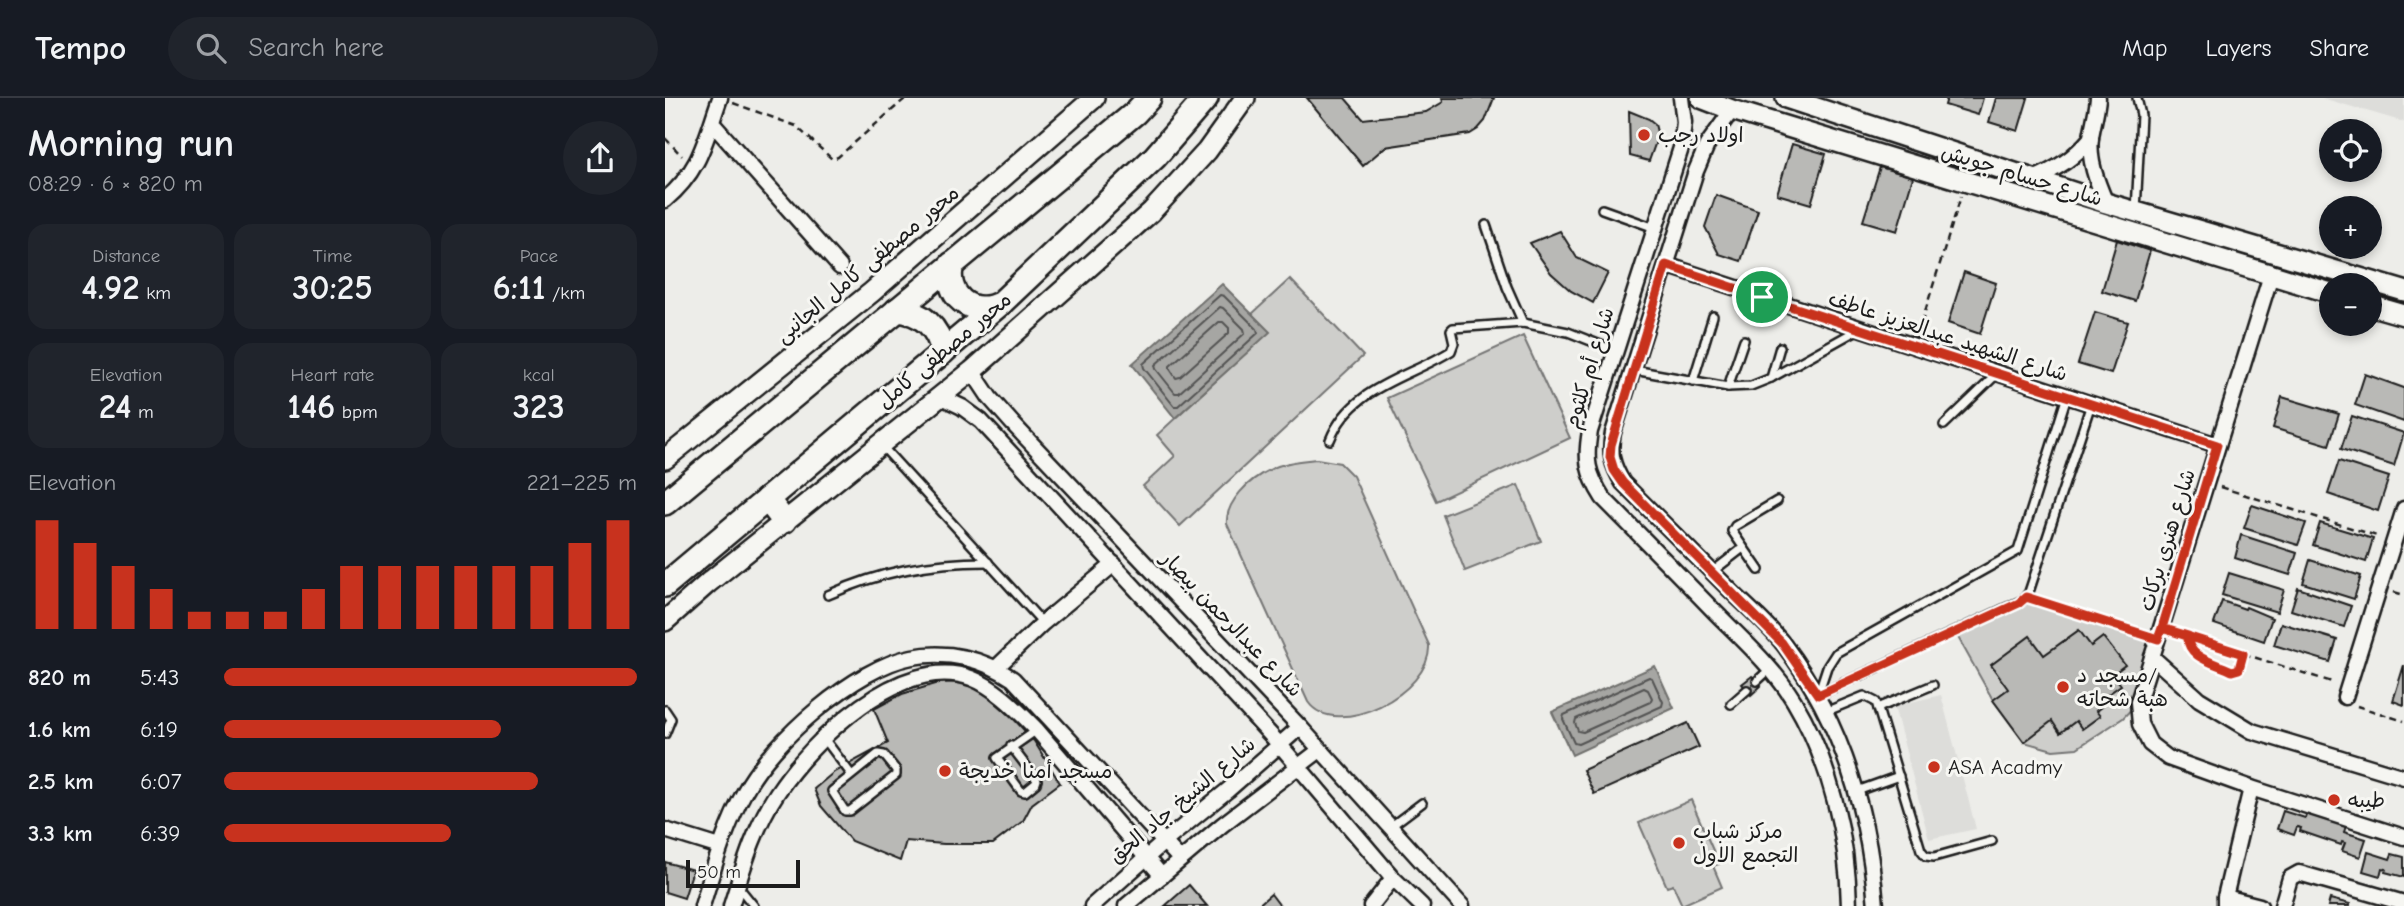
<!DOCTYPE html>
<meta charset="utf-8">
<style>
body{margin:0;font-family:"Comic Neue","Playpen Sans Arabic",sans-serif;background:#20242c;color:#f1f3f6;height:100vh;display:flex;flex-direction:column;font-size:26px;white-space:nowrap}
*{box-sizing:border-box;margin:0}
p{font-size:23px;color:#9ea1a6}
.icon{flex:none;width:38px;height:38px;fill:none;stroke:currentColor;stroke-width:2;stroke-linecap:round;stroke-linejoin:round}
.map{position:relative;flex:1;overflow:hidden}
.drawer{display:flex;flex-direction:column;background:#171b24;width:665px}
.drawer>*{flex:none}
.tools{position:absolute;left:1654px;top:21px;display:grid;gap:14px}
.tools a{display:grid;place-items:center;width:63px;height:63px;border-radius:50%;background:#171b24;box-shadow:0 4px 10px #0003;font-size:35px}
.scale{position:absolute;left:21px;bottom:18px;width:114px;box-sizing:border-box;padding-left:7px;border:4px solid #1c1c1c;border-top:0;font-size:19px;line-height:24px;white-space:nowrap;color:#1c1c1c;-webkit-text-stroke:5px #f6f6f2;paint-order:stroke}
.pin{position:absolute;display:grid;place-items:center;width:60px;height:60px;color:#fff;margin:-30px;border:4px solid #fff;border-radius:50%;box-shadow:0 2px 7px #0007}
.round{display:grid;place-items:center;flex:none;width:74px;height:74px;border-radius:37px;background:#20242c}
.headline{display:flex;align-items:center;justify-content:space-between;height:119px;padding:0 28px}
h1{font-size:38px;font-weight:600;line-height:52px}
.metrics{display:grid;grid-template-columns:repeat(3,1fr);gap:10px;height:119px;padding:7px 28px}
.metrics div{display:grid;align-content:center;border-radius:18px;background:#20242c;text-align:center}
.metrics b{font-size:35px;font-weight:600}
.metrics small{font-size:19px;font-weight:400}
.metrics p{font-size:19px}
.chart{height:196px;padding:14px 28px}
.chart p{display:flex;justify-content:space-between}
.chart svg{width:100%;height:126px;margin-top:7px;stroke:#c8321e;stroke-width:6}
ul{padding:0 28px;list-style:none;font-size:23px}
li{display:grid;grid-template-columns:112px 84px 1fr;align-items:center;height:52px}
li i{height:18px;border-radius:9px;background:#c8321e}
header{display:flex;align-items:center;gap:42px;box-sizing:border-box;height:98px;padding:0 35px;background:#171b24;border-bottom:2px solid #363941}
header strong{font-size:33px}
nav{display:flex;gap:38px;margin-inline-start:auto;font-size:24px}
.search{width:490px;height:63px;background:#20242c;display:flex;align-items:center;gap:18px;box-sizing:border-box;padding:0 24px;border-radius:38px;color:#9ea1a6;font-size:26px}
main{display:flex;flex:1;min-height:0}
.map>svg:first-child{display:block}
.built{fill:#ddddda}
.green{fill:#cececb;stroke:#757574;stroke-width:2}
.water{fill:#a6a6a3;stroke:#6f6f6d;stroke-width:2}
.lines{fill:none;stroke-linecap:round;stroke-linejoin:round}
.shore{stroke:#535352;stroke-width:2}
.building{fill:#b9b9b6;stroke:#1c1c1c;stroke-width:2}
.service-casing{stroke:#1c1c1c;stroke-width:12}
.minor-casing{stroke:#1c1c1c;stroke-width:19}
.tertiary-casing{stroke:#1c1c1c;stroke-width:24}
.primary-casing{stroke:#1c1c1c;stroke-width:28}
.path{stroke:#1c1c1c;stroke-width:2.5;stroke-dasharray:7 5;stroke-linecap:butt}
.service{stroke:#f6f6f2;stroke-width:7}
.minor{stroke:#f6f6f2;stroke-width:14}
.tertiary{stroke:#f6f6f2;stroke-width:19}
.primary{stroke:#f6f6f2;stroke-width:23}
.route-casing{stroke:#fff;stroke-width:14}
.route{stroke:#c8321e;stroke-width:9}
.poi-dot{fill:#c8321e;stroke:#f6f6f2;stroke-width:2.5}
.labels{text-anchor:middle;stroke-width:6;stroke-linejoin:round;paint-order:stroke}
.poi-label{font-size:21px;fill:#1c1c1c;stroke:#f6f6f2;text-anchor:start}
.street-label{font-size:21px;fill:#1c1c1c;stroke:#f6f6f2}
</style>
<header>
<strong>Tempo</strong>
<div class="search"><svg class="icon" aria-label="search" viewBox="0 0 24 24"><circle cx="10" cy="10" r="6"/><path d="M15 15l6 6"/></svg>Search here</div>
<nav><a>Map</a><a>Layers</a><a>Share</a></nav>
</header>
<main>
<section class="drawer">
<div class="headline"><div><h1>Morning run</h1><p>08:29 · 6 × 820 m</p></div><a class="round"><svg class="icon" aria-label="share" viewBox="0 0 24 24"><path d="M12 15V3M7 8l5-5 5 5M5 13v7h14v-7"/></svg></a></div>
<div class="metrics">
<div><p>Distance</p><b>4.92<small> km</small></b></div>
<div><p>Time</p><b>30:25</b></div>
<div><p>Pace</p><b>6:11<small> /km</small></b></div>
</div>
<div class="metrics">
<div><p>Elevation</p><b>24<small> m</small></b></div>
<div><p>Heart rate</p><b>146<small> bpm</small></b></div>
<div><p>kcal</p><b>323</b></div>
</div>
<div class="chart"><p><span>Elevation</span>221–225 m</p>
<svg viewBox="0 0 160 44" preserveAspectRatio="none"><path d="M5 44V6M15 44V14M25 44V22M35 44V30M45 44V38M55 44V38M65 44V38M75 44V30M85 44V22M95 44V22M105 44V22M115 44V22M125 44V22M135 44V22M145 44V14M155 44V6"/></svg>
</div>
<ul>
<li><b>820 m</b>5:43<i style="width:100%"></i></li>
<li><b>1.6 km</b>6:19<i style="width:67%"></i></li>
<li><b>2.5 km</b>6:07<i style="width:76%"></i></li>
<li><b>3.3 km</b>6:39<i style="width:55%"></i></li>
</ul>
</section>
<div class="map">
<svg width="1739" height="808" viewBox="0 0 1739 808">
<rect width="100%" height="100%" fill="#edede9"/>
<filter id="ink" filterUnits="userSpaceOnUse"><feTurbulence type="fractalNoise" baseFrequency=".0143" numOctaves="2"/><feDisplacementMap in="SourceGraphic" scale="14" xChannelSelector="R" yChannelSelector="G"/><feConvolveMatrix kernelMatrix="1 2 1 2 8 2 1 2 1" color-interpolation-filters="sRGB"/></filter>
<g filter="url(#ink)">
<g class="built">
<path d="M1657,0H1739V24Z"/>
<path d="M1276,597L1311,731L1264,741L1229,608Z"/>
</g>
<g class="green">
<path d="M625,181L698,258L515,428L478,388L510,358L492,337L604,234L587,216Z"/>
<path d="M858,238L905,340L771,403L722,300Z"/>
<path d="M652,361L675,365L688,378L764,547C767,595 670,643 643,604L562,426C560,404 585,381 604,372C618,364 636,363 652,361Z"/>
<path d="M853,387L876,443L800,473L778,417Z"/>
<path d="M1361,499L1493,541L1473,604L1458,620L1412,650L1388,652L1359,644L1328,602L1290,534Z"/>
<path d="M1026,702L1054,766L1048,768L1057,789L1017,807L1008,787L1002,789L974,725Z"/>
</g>
<g class="water">
<path d="M557,186L605,234L510,320L467,266Z"/>
<path d="M990,568L1009,610L907,657L887,614Z"/>
</g>
<g class="lines">
<g class="shore">
<path d="M555,197L559,198L592,231L593,235L513,308H509L479,270L478,266Z"/>
<path d="M555,209L558,210L579,231L580,235L514,295H510L491,271L490,267Z"/>
<path d="M554,224H558L564,230V235L515,279L511,280L505,271V268Z"/>
<path d="M984,579L987,580L998,604L997,608L913,646L909,645L898,621L899,617Z"/>
<path d="M979,590L983,592L987,600L985,604L918,634L913,633L910,625L911,621Z"/>
</g>
</g>
<g class="building">
<path d="M642,0H680L698,21L761,14L778,4L777,0H829L820,23L813,31L805,36L720,49L698,68Z"/>
<path d="M1282,0H1318L1313,17L1280,7Z"/>
<path d="M1331,0H1363L1353,33L1324,24Z"/>
<path d="M964,13L984,21L990,26L993,38L984,63L965,58Z"/>
<path d="M1127,46L1161,56L1146,106L1112,96Z"/>
<path d="M1215,69L1248,79L1232,133L1198,123Z"/>
<path d="M1051,97L1093,112L1076,163L1054,156L1040,129Z"/>
<path d="M895,133L912,160L943,175L928,205L906,193L886,175L865,145Z"/>
<path d="M1452,142L1485,153L1470,203L1437,193Z"/>
<path d="M1299,174L1331,185L1315,236L1283,225Z"/>
<path d="M1430,214L1463,224L1446,276L1413,266Z"/>
<path d="M1700,276L1739,290V324L1690,307Z"/>
<path d="M1617,299L1674,316L1664,347L1608,330Z"/>
<path d="M1687,318L1739,335L1729,368L1676,351Z"/>
<path d="M1674,363L1724,379L1713,413L1663,396Z"/>
<path d="M1587,407L1641,425L1633,447L1579,430Z"/>
<path d="M1655,425L1708,441L1701,464L1648,447Z"/>
<path d="M1576,437L1632,455L1625,477L1570,460Z"/>
<path d="M1645,462L1696,478L1689,501L1638,485Z"/>
<path d="M1564,475L1619,492L1612,514L1557,497Z"/>
<path d="M1633,490L1686,508L1679,529L1626,512Z"/>
<path d="M1557,503L1580,511L1581,509L1607,520L1599,543L1549,526Z"/>
<path d="M1616,525L1672,542L1665,564L1609,547Z"/>
<path d="M1414,532L1426,548L1438,539L1460,567L1448,576L1456,587L1438,600L1440,606L1431,613L1435,618L1417,631L1411,623L1395,635L1387,623L1359,644L1328,602L1343,591L1326,567L1365,538L1379,557Z"/>
<path d="M1739,567V607L1728,603Z"/>
<path d="M1087,578L1096,588L1086,597L1077,586Z"/>
<path d="M300,584L321,596L348,620L369,643L395,685L367,706L358,723L328,746H279L241,743L235,763L186,743L156,708L149,691L169,674L223,645L209,611L237,596L274,585Z"/>
<path d="M1023,625L1034,649L929,696L918,672Z"/>
<path d="M1618,713L1640,720L1642,715L1681,728L1679,734L1701,741L1695,759L1677,753L1680,745L1677,744L1676,747L1635,733L1636,730L1632,729L1629,737L1612,731Z"/>
<path d="M1703,754L1725,761L1727,756L1739,759V779L1720,774L1721,771L1717,770L1715,778L1698,773Z"/>
<path d="M0,764L28,772L19,800L0,794Z"/>
<path d="M524,787L542,808H500Z"/>
<path d="M606,796L615,808H592Z"/>
<path d="M1665,801L1685,806V808H1663Z"/>
</g>
<g class="lines">
<g class="service-casing">
<g id="service">
<path d="M937,111L990,130"/>
<path d="M1471,113L1476,17L1472,0"/>
<path d="M821,127L842,189L858,225"/>
<path d="M969,272L1063,289L1086,288L1106,280L1194,231"/>
<path d="M1106,280L1115,249"/>
<path d="M1028,283L1048,218"/>
<path d="M1063,289L1079,242"/>
<path d="M1279,327L1332,276"/>
<path d="M665,342C686,289 743,280 786,253L789,245L786,232L788,230L858,225L903,234L951,253"/>
<path d="M216,347L378,525"/>
<path d="M1094,472L1067,433L1070,428L1112,403"/>
<path d="M1047,474L1078,450"/>
<path d="M163,497C217,473 264,464 323,464"/>
<path d="M1092,583L1105,571"/>
<path d="M1153,596L1162,569L1171,555L1353,453L1402,298"/>
<path d="M1153,597L1358,502L1364,494L1426,306"/>
<path d="M1066,606L1082,592"/>
<path d="M1213,610L1268,587"/>
<path d="M0,612L6,621L0,636"/>
<path d="M1160,614L1199,598L1211,604L1256,752L1261,758L1269,759L1327,743"/>
<path d="M158,639L186,676"/>
<path d="M346,648L372,682L371,685L360,694L356,693L332,660L372,632"/>
<path d="M213,656L219,657L231,672V677L185,713H180L167,693Z"/>
<path d="M1192,693L1234,678"/>
<path d="M725,729L757,705"/>
<path d="M72,787L89,808"/>
</g>
</g>
<g class="minor-casing">
<g id="minor">
<path d="M1016,0L1019,24L1016,50L925,333C920,362 922,375 938,400C976,438 1014,477 1051,515C1078,542 1109,570 1129,603C1165,663 1183,739 1184,808"/>
<path d="M1433,0C1432,13 1428,26 1426,39C1423,62 1432,84 1441,105"/>
<path d="M1067,12L1042,47L1031,73L948,335C944,355 947,367 958,385C993,420 1028,455 1063,490C1081,508 1103,526 1119,547C1176,623 1204,714 1211,808"/>
<path d="M47,25L175,169"/>
<path d="M1368,81C1392,71 1409,60 1426,40"/>
<path d="M0,102C36,72 40,42 55,0"/>
<path d="M1001,167L1552,347"/>
<path d="M1606,177L1473,604L1475,626L1485,646L1503,660L1586,690L1739,739"/>
<path d="M307,273L325,300L348,326L635,629L797,808"/>
<path d="M274,298L297,309L316,323L615,647L728,780L757,808"/>
<path d="M1487,559L1534,601L1587,633L1739,679"/>
<path d="M331,570L378,525L449,466"/>
<path d="M1680,599L1739,411"/>
<path d="M0,732L55,749"/>
<path d="M1560,799L1595,808"/>
<path d="M37,808C49,769 60,729 80,693C107,643 191,569 247,559C283,552 319,561 348,581L515,761"/>
<path d="M66,808C78,770 90,728 112,695C147,642 236,555 306,580C332,590 353,613 372,632L497,778"/>
<path d="M427,808L499,744L563,692L635,629"/>
<path d="M461,808L557,727L655,652"/>
<path d="M706,808L728,780"/>
<path d="M1560,808V799L1586,690"/>
<path d="M1617,808L1625,780L1634,775L1739,805"/>
</g>
</g>
<g class="tertiary-casing">
<g id="tertiary">
<path d="M1036,0L1067,12L1666,195"/>
<path d="M1121,0L1441,105L1739,193"/>
<path d="M1704,207L1739,217"/>
<path d="M0,361L207,194L429,0"/>
<path d="M0,523L43,485L307,273L487,113L542,53L580,0"/>
</g>
</g>
<g class="primary-casing">
<g id="primary">
<path d="M287,166C278,197 307,221 336,205"/>
<path d="M232,212C257,214 273,229 278,254"/>
<path d="M102,401L119,423"/>
<path d="M0,405L470,15L484,0"/>
<path d="M0,487L336,205L490,59L541,0"/>
</g>
</g>
<g class="path">
<path d="M68,5L131,28L167,61L173,59L241,0"/>
<path d="M0,40L17,58"/>
<path d="M1253,236L1296,98"/>
<path d="M1555,389L1715,439"/>
<path d="M1729,494L1739,497"/>
<path d="M1371,502L1478,536"/>
<path d="M1510,534L1670,585"/>
<path d="M1523,538V545L1526,552L1567,573L1574,571L1578,556"/>
<path d="M1692,608L1739,623"/>
</g>
<use href="#service" class="service"/>
<use href="#minor" class="minor"/>
<use href="#tertiary" class="tertiary"/>
<use href="#primary" class="primary"/>
</g>
</g>
<g class="lines" filter="url(#ink)">
<g class="route-casing">
<path id="route" d="M1097,199L1001,167L946,347L945,359L949,372L958,385L1117,545L1153,597L1354,505L1361,499L1493,541L1497,530L1523,538C1521,560 1551,565 1567,573L1574,571L1578,556L1497,530L1552,347L1097,199"/>
</g>
<use href="#route" class="route"/>
</g>
<g class="poi-dot">
<circle cx="979" cy="37" r="7"/>
<circle cx="1398" cy="589" r="7"/>
<circle cx="1269" cy="669" r="7"/>
<circle cx="280" cy="673" r="7"/>
<circle cx="1669" cy="702" r="7"/>
<circle cx="1014" cy="745" r="7"/>
</g>
<g class="labels">
<g class="poi-label">
<text x="993" y="44">اولاد رجب</text>
<text x="1412" y="584">مسجد د/<tspan x="1412" dy="24">هبة شحاته</tspan></text>
<text x="1283" y="676">ASA Acadmy</text>
<text x="294" y="680">مسجد أمنا خديجة</text>
<text x="1683" y="709">طيبه</text>
<text x="1028" y="740">مركز شباب<tspan x="1028" dy="24">التجمع الاول</tspan></text>
</g>
<g class="street-label">
<text transform="translate(1357 77) rotate(17)" y="7">شارع حسام جويش</text>
<text transform="translate(202 166) rotate(-40)" y="7">محور مصطفى كامل الجانبى</text>
<text transform="translate(1283 238) rotate(18)" y="7">شارع الشهيد عبدالعزيز عاطف</text>
<text transform="translate(279 252) rotate(-40)" y="7">محور مصطفى كامل</text>
<text transform="translate(924 270) rotate(-73)" y="7">شارع أم كلثوم</text>
<text transform="translate(1502 442) rotate(-73)" y="7">شارع هنرى بركات</text>
<text transform="translate(567 526) rotate(46)" y="7">شارع عبدالرحمن بيصار</text>
<text transform="translate(517 702) rotate(-40)" y="7">شارع الشيخ جاد الحق</text>
</g>
</g>
</svg>
<div class="tools">
<a><svg class="icon" aria-label="locate" viewBox="0 0 24 24"><circle cx="12" cy="12" r="6"/><path d="M12 2v4M12 18v4M2 12h4M18 12h4"/></svg></a>
<a>+</a>
<a>−</a>
</div>
<div class="scale">50 m</div>
<div class="pin" style="left:1097px;top:199px;background:#1e9e55"><svg class="icon" aria-label="arrive" viewBox="0 0 24 24"><path d="M6 21V4h12l-3 4 3 4H6"/></svg></div>
</div>
</main>
